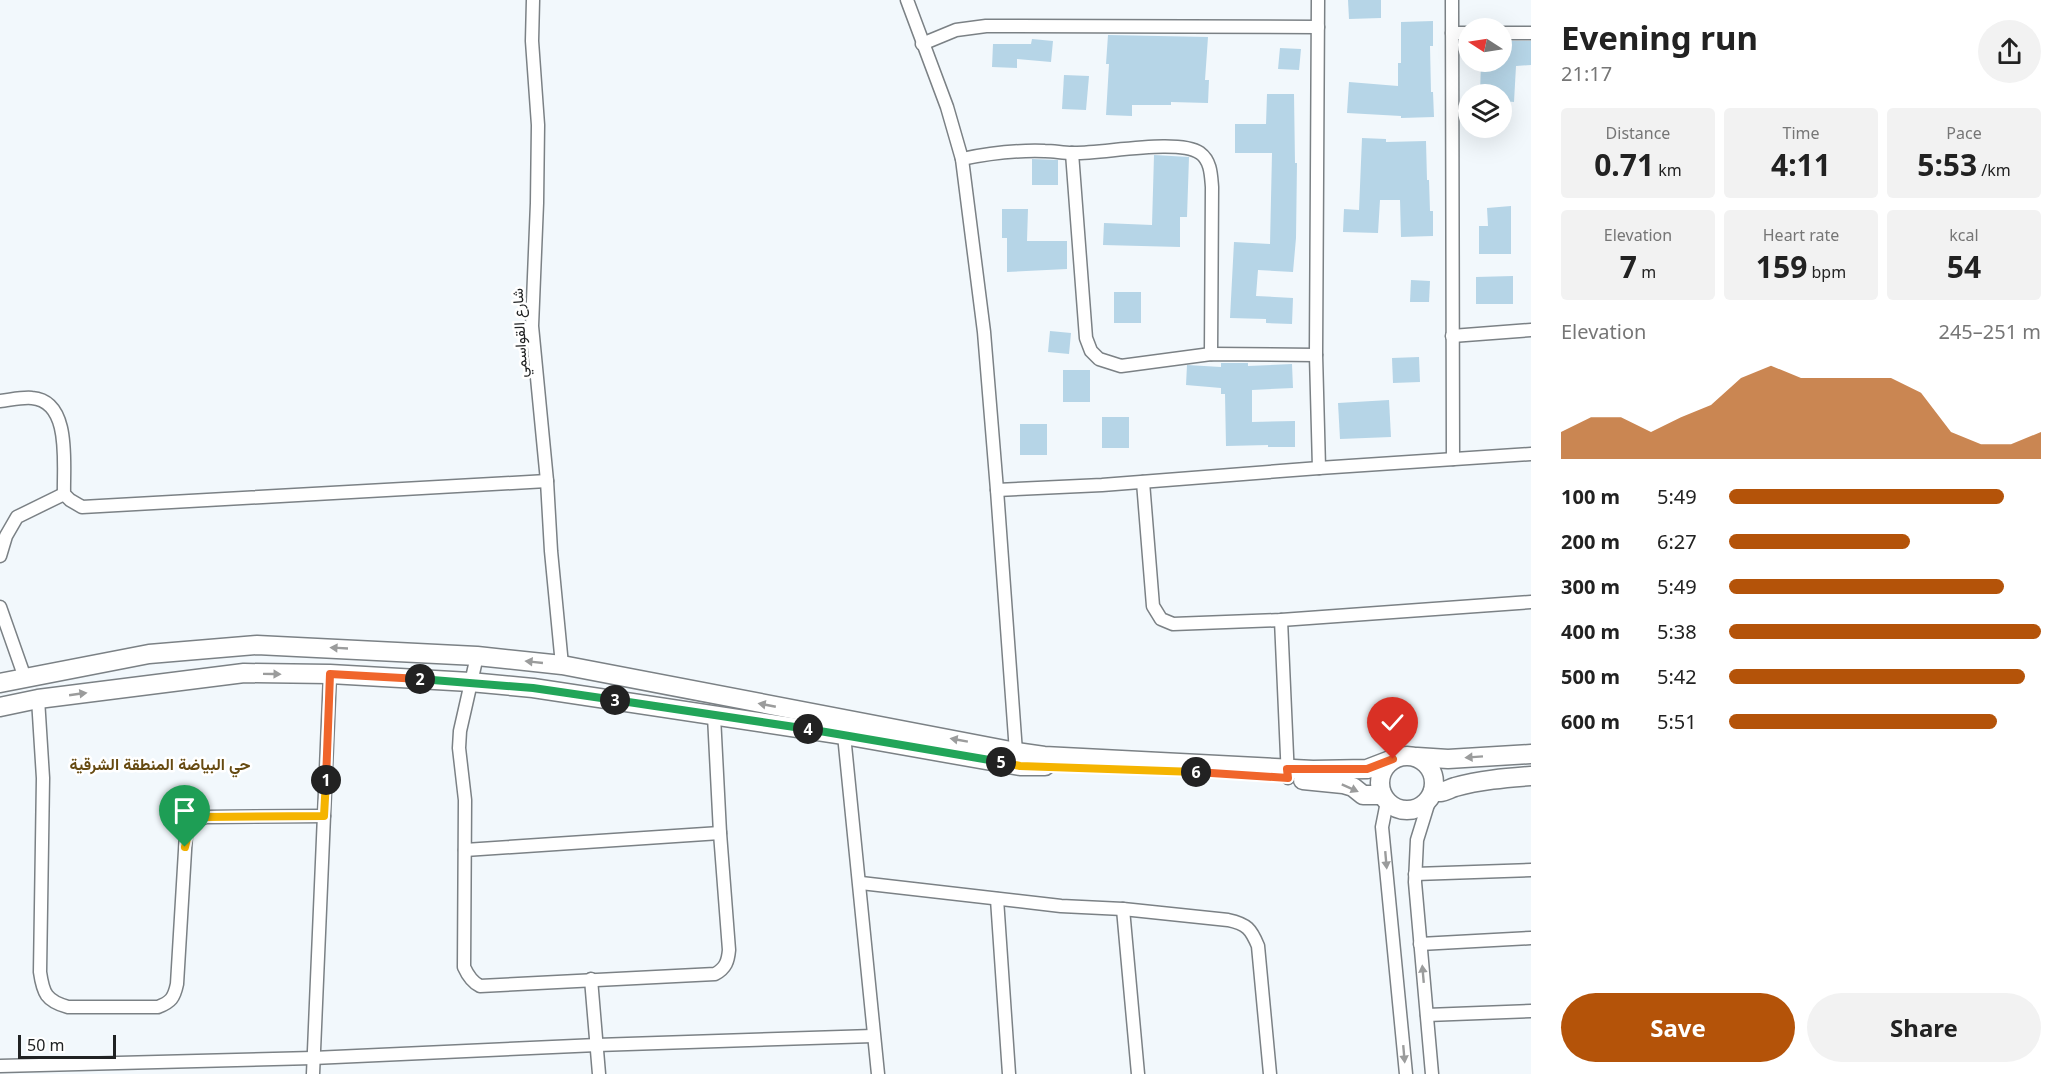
<!DOCTYPE html>
<meta charset="utf-8">
<style>
body{margin:0;font-family:"Noto Sans",Vazirmatn,sans-serif;background:#f2f2f2;color:#222;height:100vh;display:flex;flex-direction:column;font-size:22px;white-space:nowrap}
*{box-sizing:border-box;margin:0}
p{font-size:20px;color:#767676}
.icon{flex:none;width:33px;height:33px;fill:none;stroke:currentColor;stroke-width:2;stroke-linecap:round;stroke-linejoin:round}
.map{position:relative;flex:1;overflow:hidden}
.drawer{display:flex;flex-direction:column;background:#fff;width:540px}
.drawer>*{flex:none}
.needle{width:39px;rotate:282deg}
.fabs{position:absolute;left:1458px;top:18px;display:grid;gap:12px}
.fabs a{display:grid;place-items:center;width:54px;height:54px;border-radius:50%;background:#fff;box-shadow:0 6px 24px #0002;font-size:30px}
.scale{position:absolute;left:18px;bottom:15px;width:98px;box-sizing:border-box;padding-left:6px;border:3px solid #202223;border-top:0;font-size:16px;line-height:21px;white-space:nowrap;color:#202223;-webkit-text-stroke:4px #fff;paint-order:stroke}
.pin{position:absolute;display:grid;place-items:center;width:51px;height:51px;color:#fff;margin:-62px -26px;border-radius:50% 50% 50% 0;rotate:-45deg;box-shadow:0 0 6px #0007}
.pin .icon{rotate:45deg}
.km{position:absolute;width:30px;height:30px;margin:-15px;border-radius:50%;background:#222;color:#fff;font-size:16px;line-height:30px;text-align:center}
.round{display:grid;place-items:center;flex:none;width:63px;height:63px;border-radius:32px;background:#f2f2f2}
.summary{display:flex;align-items:center;justify-content:space-between;height:102px;padding:0 30px}
h1{font-size:33px;font-weight:700;line-height:45px}
.metrics{display:grid;grid-template-columns:repeat(3,1fr);gap:9px;height:102px;padding:6px 30px}
.metrics div{display:grid;align-content:center;border-radius:6px;background:#f2f2f2;text-align:center}
.metrics b{font-size:30px;font-weight:700}
.metrics small{font-size:16px;font-weight:400}
.metrics p{font-size:16px}
.chart{height:168px;padding:12px 30px}
.chart p{display:flex;justify-content:space-between}
.chart svg{width:100%;height:108px;margin-top:6px;fill:#b45309;opacity:.7}
.cta{display:flex;gap:12px;margin-top:auto;padding:12px 30px}
.cta a{flex:1;height:69px;border-radius:36px;background:#b45309;color:#fff;font-size:24px;font-weight:700;line-height:69px;text-align:center}
.cta a+a{background:#f2f2f2;color:#222}
ul{padding:0 30px;list-style:none;font-size:20px}
li{display:grid;grid-template-columns:96px 72px 1fr;align-items:center;height:45px}
li i{height:15px;border-radius:8px;background:#b45309}
main{display:flex;flex:1;min-height:0}
.map>svg:first-child{display:block}
.building{fill:#b6d5e7}
.lines{fill:none;stroke-linecap:round;stroke-linejoin:round}
.street-casing{stroke:#7b8185;stroke-width:15}
.secondary-casing{stroke:#7b8185;stroke-width:21}
.street{stroke:#fff;stroke-width:12}
.secondary{stroke:#fff;stroke-width:18}
.oneway{fill:#9b9c9c}
.split-1-casing{stroke:#fff;stroke-width:12}
.split-2-casing{stroke:#fff;stroke-width:12}
.split-3-casing{stroke:#fff;stroke-width:12}
.split-4-casing{stroke:#fff;stroke-width:12}
.split-5-casing{stroke:#fff;stroke-width:12}
.split-6-casing{stroke:#fff;stroke-width:12}
.split-7-casing{stroke:#fff;stroke-width:12}
.split-1{stroke:#f5b400;stroke-width:8}
.split-2{stroke:#f0652b;stroke-width:8}
.split-3{stroke:#22a559;stroke-width:8}
.split-4{stroke:#22a559;stroke-width:8}
.split-5{stroke:#22a559;stroke-width:8}
.split-6{stroke:#f5b400;stroke-width:8}
.split-7{stroke:#f0652b;stroke-width:8}
.labels{text-anchor:middle;stroke-width:5;stroke-linejoin:round;paint-order:stroke}
.street-label{font-size:15px;fill:#202223;stroke:#fff}
.neighbourhood-label{font-size:16px;font-weight:bold;fill:#664a11;stroke:#fff}
</style>
<main>
<div class="map">
<svg width="1531" height="1074" viewBox="0 0 1531 1074">
<rect width="100%" height="100%" fill="#f2f8fc"/>
<g class="building">
<path d="M1348,0H1381V18L1349,19Z"/>
<path d="M1433,21V46H1430L1431,92H1433L1434,117L1401,118V116L1347,113L1349,82L1398,86V63H1401V22Z"/>
<path d="M1108,35L1208,37L1205,80H1209L1208,103L1171,102V105H1132V116L1106,115L1109,64H1106Z"/>
<path d="M1032,39L1053,41L1051,62L1017,59V68L992,67L993,44H1031Z"/>
<path d="M1502,41H1531V65L1516,66L1514,102L1502,101V94H1480L1481,62H1502Z"/>
<path d="M1280,48L1301,49L1299,70L1278,69Z"/>
<path d="M1064,75L1089,76L1086,110L1062,109Z"/>
<path d="M1267,94H1294L1295,163H1297L1296,238L1293,272L1258,270L1256,296L1293,298L1292,324L1266,323V319L1230,318L1234,242L1270,244L1272,153H1235V124H1266Z"/>
<path d="M1362,138L1386,139V142L1426,141L1427,180H1429L1430,211H1433V236L1401,237L1400,200H1380L1378,233L1343,232L1344,209L1359,210Z"/>
<path d="M1154,155L1189,157L1187,217H1180V247L1103,245L1104,223L1152,225Z"/>
<path d="M1032,159L1058,160V185H1032Z"/>
<path d="M1511,206V254H1479V226H1488L1487,208Z"/>
<path d="M1002,209H1028L1027,241H1067V269L1007,272V238H1002Z"/>
<path d="M1513,276V304H1476V277Z"/>
<path d="M1411,280L1430,281L1429,302H1410Z"/>
<rect x="1114" y="292" width="27" height="31"/>
<path d="M1050,331L1071,333L1069,354L1048,352Z"/>
<path d="M1419,357L1420,382L1393,383L1392,358Z"/>
<path d="M1221,363H1248V366L1292,364L1293,388L1252,390V422L1295,421V447H1268V445L1226,446L1225,394H1221V388L1186,385L1187,365L1221,367Z"/>
<rect x="1063" y="370" width="27" height="32"/>
<path d="M1389,400L1391,437L1340,439L1338,403Z"/>
<rect x="1102" y="417" width="27" height="31"/>
<rect x="1020" y="424" width="27" height="31"/>
</g>
<g class="lines">
<g class="street-casing">
<g id="street">
<path d="M533,0L532,41L538,125L537,203L532,326L547,481L551,551L562,665"/>
<path d="M907,0L947,107L962,159L984,332L997,490L1016,752L1018,759"/>
<path d="M1318,0L1316,355L1319,468"/>
<path d="M1452,0L1453,459"/>
<path d="M1452,33H1468"/>
<path d="M1502,33H1531"/>
<path d="M922,44L956,30L986,26L1318,27"/>
<path d="M1072,153L1086,338L1091,351L1099,359L1121,366L1211,354L1316,355"/>
<path d="M962,159C990,153 1016,150 1045,151C1054,151 1063,153 1072,153C1102,154 1178,138 1200,153C1211,161 1211,175 1212,187L1211,354"/>
<path d="M1452,336L1531,330"/>
<path d="M0,401C10,400 22,397 32,398C72,401 63,466 64,494L70,500L82,507L547,481"/>
<path d="M1143,482L1153,606L1161,619L1173,624L1281,620L1531,602"/>
<path d="M997,490L1102,485L1319,468L1531,454"/>
<path d="M0,556L6,536L17,517L64,494"/>
<path d="M0,607L25,678"/>
<path d="M1281,620L1288,778"/>
<path d="M477,656L460,731L459,748L465,800L464,967C468,976 472,982 480,986L715,974C726,968 728,961 729,950L720,833L714,716"/>
<path d="M38,699L43,778L40,972C43,993 46,1001 68,1007H158C171,1002 174,998 177,984L186,834C191,823 195,820 206,817L324,816"/>
<path d="M844,735L878,1074"/>
<path d="M1430,798L1417,840L1415,882L1432,1074"/>
<path d="M1387,802L1382,827L1406,1074"/>
<path d="M465,850L720,833"/>
<path d="M1415,874L1531,870"/>
<path d="M861,883L1061,906L1123,909L1228,920C1247,924 1251,929 1258,946L1270,1074"/>
<path d="M997,899L1009,1074"/>
<path d="M1123,909L1138,1074"/>
<path d="M1420,944L1531,938"/>
<path d="M591,979L599,1074"/>
<path d="M1427,1015L1531,1011"/>
<path d="M0,1066L313,1058L597,1045L873,1036"/>
<path d="M313,1074L330,674"/>
</g>
</g>
<g class="secondary-casing">
<g id="secondary">
<path d="M0,683L149,654L257,645L477,656L562,665L1016,752L1044,756L1313,770L1367,769L1393,759"/>
<path d="M0,707L38,699L244,673L330,674L470,682L533,688L844,735L1020,766H1045"/>
<circle cx="1407" cy="783" r="27"/>
<path d="M1417,757L1448,759L1531,754"/>
<path d="M1303,780L1343,784L1353,787L1363,795H1382"/>
<path d="M1433,791C1442,794 1446,790 1455,787C1480,780 1505,778 1531,776"/>
</g>
</g>
<use href="#street" class="street"/>
<use href="#secondary" class="secondary"/>
</g>
<defs><path id="oneway-solid" d="M-6-.8H1V-3.2L6.5 0L1 3.2V.8H-6Z" transform="scale(1.5)"/></defs>
<g class="oneway">
<use href="#oneway-solid" transform="translate(339 648) rotate(-177)"/>
<use href="#oneway-solid" transform="translate(534 662) rotate(-174)"/>
<use href="#oneway-solid" transform="translate(272 674) rotate(1)"/>
<use href="#oneway-solid" transform="translate(78 694) rotate(-8)"/>
<use href="#oneway-solid" transform="translate(767 705) rotate(-169)"/>
<use href="#oneway-solid" transform="translate(959 740) rotate(-170)"/>
<use href="#oneway-solid" transform="translate(1474 757) rotate(176)"/>
<use href="#oneway-solid" transform="translate(1350 788) rotate(24)"/>
<use href="#oneway-solid" transform="translate(1386 860) rotate(85)"/>
<use href="#oneway-solid" transform="translate(1423 974) rotate(-95)"/>
<use href="#oneway-solid" transform="translate(1404 1054) rotate(85)"/>
</g>
<g class="lines">
<g class="split-1-casing">
<path id="split-1" d="M185,847L190,825L206,817L324,816L326,780"/>
</g>
<g class="split-2-casing">
<path id="split-2" d="M326,780L330,674L420,679"/>
</g>
<g class="split-3-casing">
<path id="split-3" d="M420,679L533,688L615,700"/>
</g>
<g class="split-4-casing">
<path id="split-4" d="M615,700L808,729"/>
</g>
<g class="split-5-casing">
<path id="split-5" d="M808,729L1001,762"/>
</g>
<g class="split-6-casing">
<path id="split-6" d="M1001,762L1020,766L1196,772"/>
</g>
<g class="split-7-casing">
<path id="split-7" d="M1196,772L1288,778L1287,769H1367L1393,759"/>
</g>
<use href="#split-1" class="split-1"/>
<use href="#split-2" class="split-2"/>
<use href="#split-3" class="split-3"/>
<use href="#split-4" class="split-4"/>
<use href="#split-5" class="split-5"/>
<use href="#split-6" class="split-6"/>
<use href="#split-7" class="split-7"/>
</g>
<g class="labels">
<g class="street-label">
<text transform="translate(520 333) rotate(-93)" y="5">شارع القواسمي</text>
</g>
<g class="neighbourhood-label">
<text x="160" y="770">حي البياضة المنطقة الشرقية</text>
</g>
</g>
</svg>
<div class="fabs">
<a><svg class="needle" viewBox="-14 -14 28 28"><path d="M0-13l5 13h-10z" fill="#e53935"/><path d="M0 13l5-13h-10z" fill="#767676"/></svg></a>
<a><svg class="icon" aria-label="layers" viewBox="0 0 24 24"><path d="M12 4l9 5-9 5-9-5zM3 14l9 5 9-5"/></svg></a>
</div>
<div class="scale">50 m</div>
<div class="pin" style="left:185px;top:847px;background:#1e9e55"><svg class="icon" aria-label="arrive" viewBox="0 0 24 24"><path d="M6 21V4h12l-3 4 3 4H6"/></svg></div>
<div class="pin" style="left:1393px;top:759px;background:#d93025"><svg class="icon" aria-label="check" viewBox="0 0 24 24"><path d="M5 12l5 5 9-10"/></svg></div>
<b class="km" style="left:326px;top:780px">1</b>
<b class="km" style="left:420px;top:679px">2</b>
<b class="km" style="left:615px;top:700px">3</b>
<b class="km" style="left:808px;top:729px">4</b>
<b class="km" style="left:1001px;top:762px">5</b>
<b class="km" style="left:1196px;top:772px">6</b>
</div>
<section class="drawer">
<div class="summary"><div><h1>Evening run</h1><p>21:17</p></div><a class="round"><svg class="icon" aria-label="share" viewBox="0 0 24 24"><path d="M12 15V3M7 8l5-5 5 5M5 13v7h14v-7"/></svg></a></div>
<div class="metrics">
<div><p>Distance</p><b>0.71<small> km</small></b></div>
<div><p>Time</p><b>4:11</b></div>
<div><p>Pace</p><b>5:53<small> /km</small></b></div>
</div>
<div class="metrics">
<div><p>Elevation</p><b>7<small> m</small></b></div>
<div><p>Heart rate</p><b>159<small> bpm</small></b></div>
<div><p>kcal</p><b>54</b></div>
</div>
<div class="chart"><p><span>Elevation</span>245–251 m</p>
<svg viewBox="0 0 160 44" preserveAspectRatio="none"><path d="M0 44V33L10 27L20 27L30 33L40 27L50 22L60 11L70 6L80 11L90 11L100 11L110 11L120 17L130 33L140 38L150 38L160 33V44z"/></svg>
</div>
<ul>
<li><b>100 m</b>5:49<i style="width:88%"></i></li>
<li><b>200 m</b>6:27<i style="width:58%"></i></li>
<li><b>300 m</b>5:49<i style="width:88%"></i></li>
<li><b>400 m</b>5:38<i style="width:100%"></i></li>
<li><b>500 m</b>5:42<i style="width:95%"></i></li>
<li><b>600 m</b>5:51<i style="width:86%"></i></li>
</ul>
<div class="cta"><a>Save</a><a>Share</a></div>
</section>
</main>
